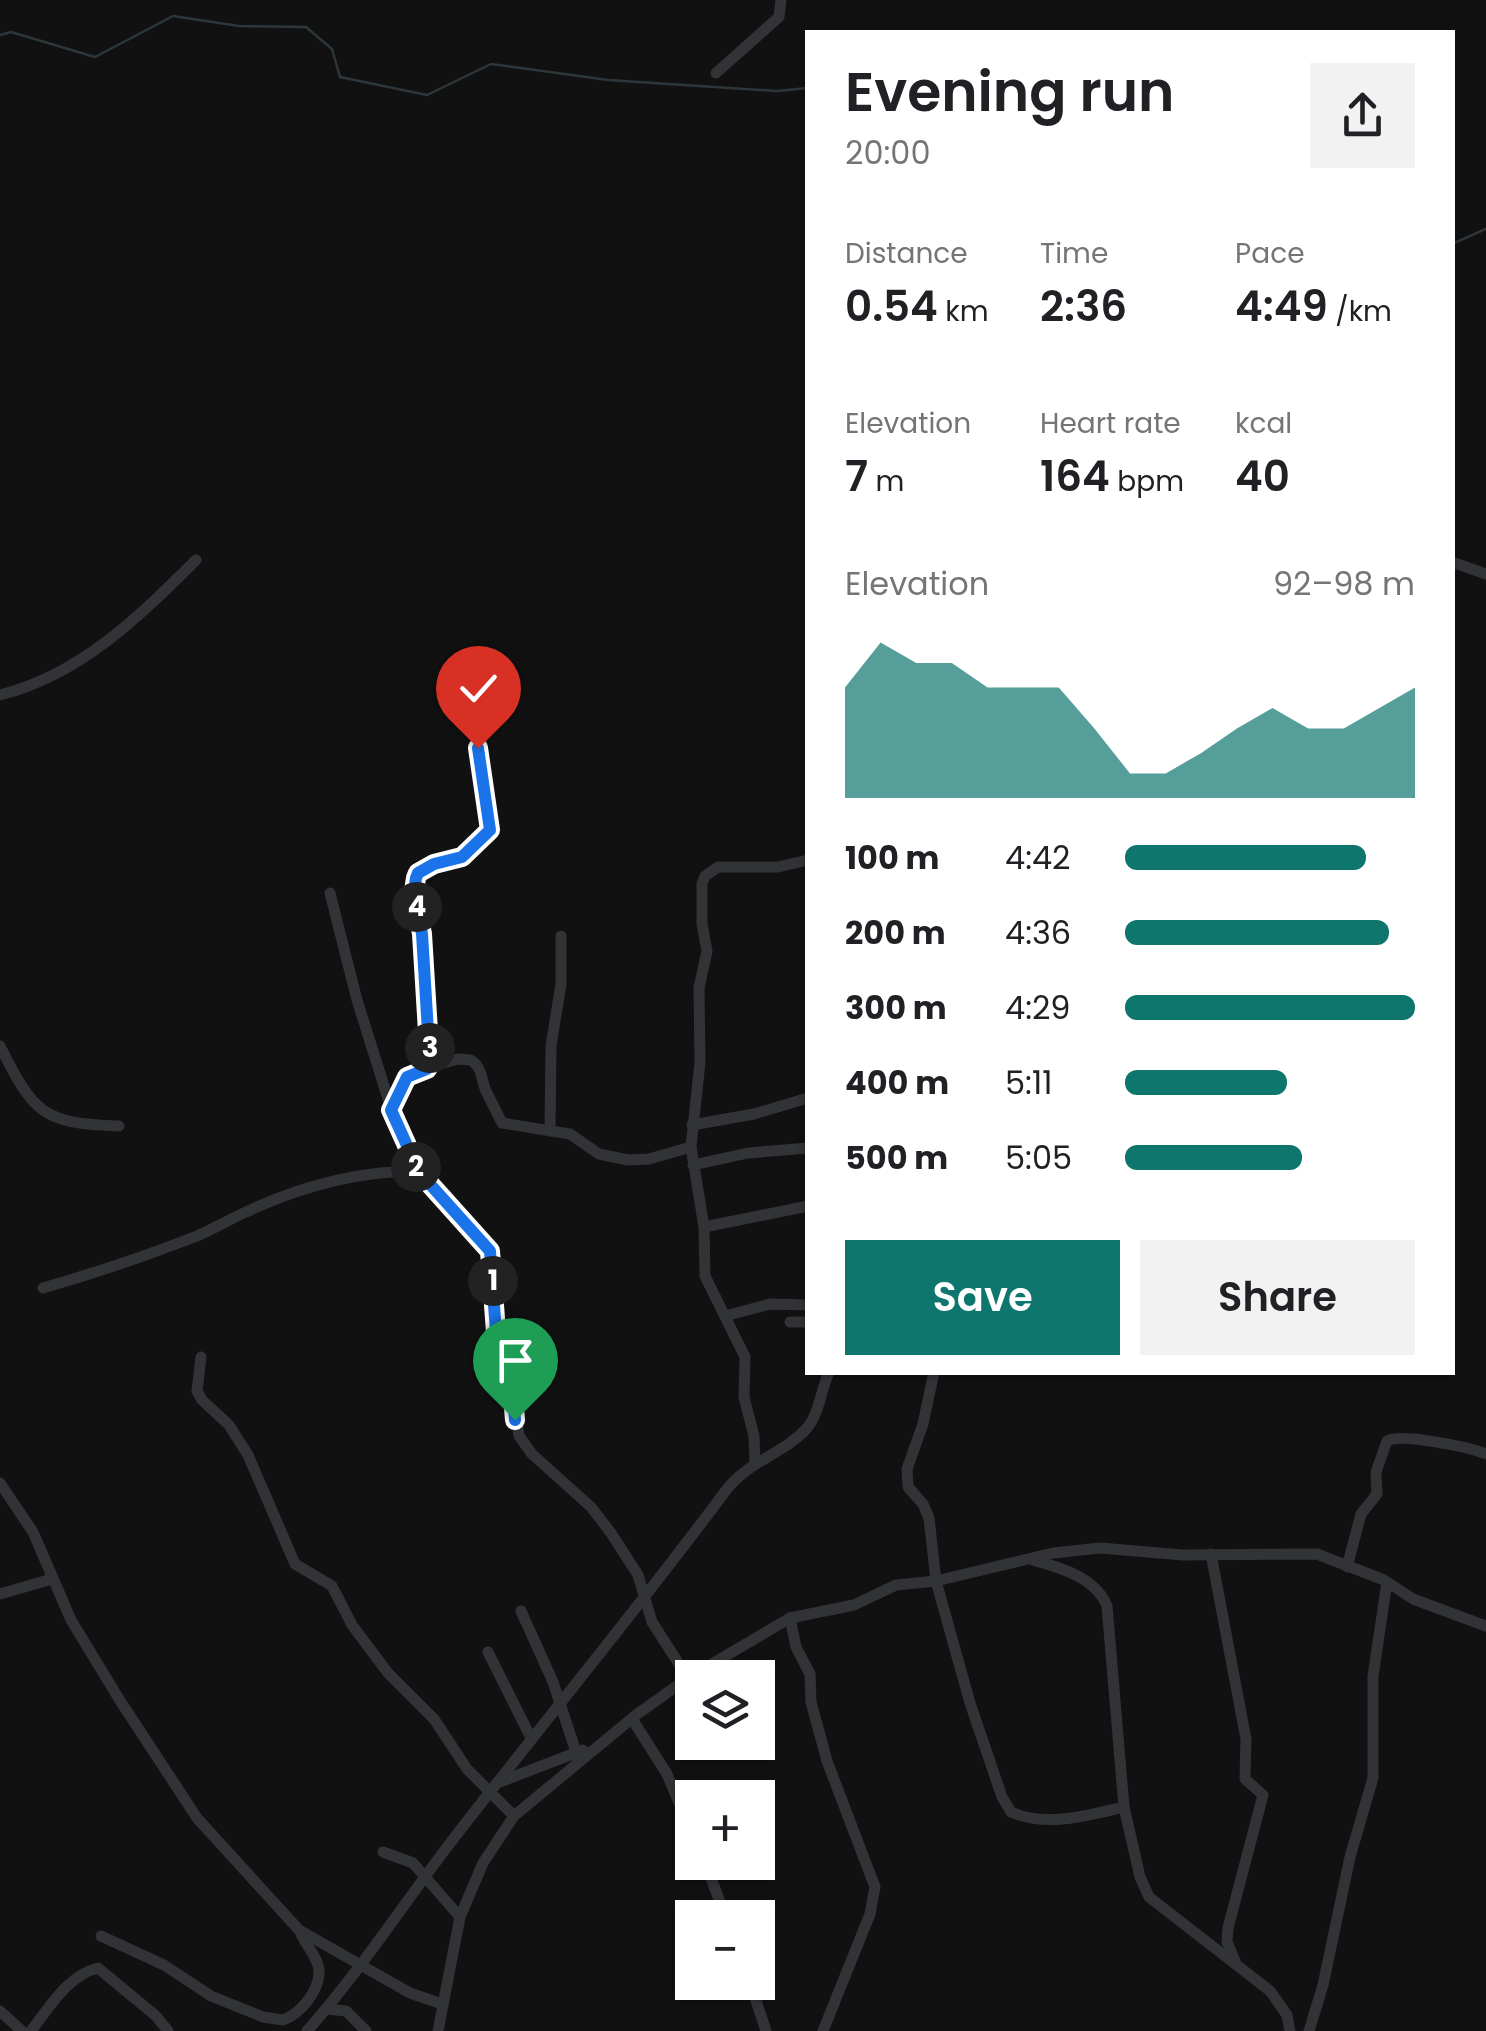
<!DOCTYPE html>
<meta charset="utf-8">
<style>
body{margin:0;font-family:Poppins,sans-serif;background:#f2f2f2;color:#202124;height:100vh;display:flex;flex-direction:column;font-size:38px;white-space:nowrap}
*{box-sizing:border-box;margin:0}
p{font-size:32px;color:#757577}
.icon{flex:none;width:55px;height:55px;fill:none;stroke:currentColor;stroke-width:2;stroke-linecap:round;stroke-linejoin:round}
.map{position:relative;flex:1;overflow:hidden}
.side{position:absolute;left:805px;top:30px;width:650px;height:1345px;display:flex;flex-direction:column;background:#fff;border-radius:0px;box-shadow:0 2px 8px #0004}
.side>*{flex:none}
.buttons{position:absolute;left:675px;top:1660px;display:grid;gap:20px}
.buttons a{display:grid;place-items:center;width:100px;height:100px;border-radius:0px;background:#fff;box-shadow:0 2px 8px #0004;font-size:50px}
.pin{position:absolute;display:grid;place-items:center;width:85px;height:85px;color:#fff;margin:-102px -42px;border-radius:50% 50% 50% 0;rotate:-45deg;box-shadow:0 0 10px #0007}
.pin .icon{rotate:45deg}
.km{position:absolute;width:50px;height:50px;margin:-25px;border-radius:50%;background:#222;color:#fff;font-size:28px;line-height:50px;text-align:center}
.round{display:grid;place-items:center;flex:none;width:105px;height:105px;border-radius:0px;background:#f2f2f2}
.headline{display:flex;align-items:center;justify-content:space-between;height:170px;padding:0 40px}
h1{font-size:55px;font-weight:600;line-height:75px}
.figures{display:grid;grid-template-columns:repeat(3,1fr);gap:15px;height:170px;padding:10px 40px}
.figures div{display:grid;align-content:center}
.figures b{font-size:42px;font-weight:600}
.figures small{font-size:28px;font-weight:400}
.figures p{font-size:28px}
.chart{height:280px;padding:20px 40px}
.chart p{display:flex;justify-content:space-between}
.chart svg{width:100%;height:180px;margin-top:10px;fill:#0f766e;opacity:.7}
.primary-button{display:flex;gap:20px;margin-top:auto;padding:20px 40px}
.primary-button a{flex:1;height:115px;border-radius:0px;background:#0f766e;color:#fff;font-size:40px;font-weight:600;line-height:115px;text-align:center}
.primary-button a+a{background:#f2f2f2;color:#202124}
ul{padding:0 40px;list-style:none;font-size:32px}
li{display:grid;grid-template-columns:160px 120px 1fr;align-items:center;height:75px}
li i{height:25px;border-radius:12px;background:#0f766e}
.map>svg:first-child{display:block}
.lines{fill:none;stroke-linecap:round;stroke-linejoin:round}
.stream{stroke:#2d363b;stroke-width:2.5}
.minor{stroke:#323337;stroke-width:11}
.route-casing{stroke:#fff;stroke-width:20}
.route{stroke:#1a73e8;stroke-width:12}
</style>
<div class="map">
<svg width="1486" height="2031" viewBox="0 0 1486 2031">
<rect width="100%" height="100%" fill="#111112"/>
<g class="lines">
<g class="stream">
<path d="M0,35L11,32L95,57L173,16L239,26L306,27L332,49L340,77L427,95L491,64L608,80L777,91L808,88"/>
<path d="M1452,244L1486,229"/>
</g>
<g class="minor">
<path d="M716,73L779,17L781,0"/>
<path d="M1452,562L1486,574"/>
<path d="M0,695C80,675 139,617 196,560"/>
<path d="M330,893L357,1000L400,1137L430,1187L490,1251L496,1332L512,1384L519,1436L532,1454L591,1507L611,1533L638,1575L652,1622L688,1678"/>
<path d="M0,1046C33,1112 42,1124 119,1126"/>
<path d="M429,1067L458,1059L471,1060C484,1070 480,1078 486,1091C491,1101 497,1113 502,1123L570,1134L599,1154L628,1160L649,1159L691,1147"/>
<path d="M391,1110L407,1077L427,1069L430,1064L416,878C427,863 443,864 460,857C470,853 483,839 490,830L478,748L488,722L486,677"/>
<path d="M692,1125L754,1114L808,1098"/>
<path d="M550,1131L551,1046L561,984V936"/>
<path d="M693,1165L748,1153L808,1148"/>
<path d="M704,1227L808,1206"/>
<path d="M43,1288C95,1273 146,1256 197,1236C214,1229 230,1219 246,1212C301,1186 358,1171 419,1171"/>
<path d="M725,1316L770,1304L808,1305"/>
<path d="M790,1322H808"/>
<path d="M201,1357L197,1391L202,1400L229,1425L248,1455L295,1564L332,1586L352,1625L388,1673L434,1719L467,1769L514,1816"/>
<path d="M934,1372L923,1424L907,1469L908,1487L923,1504L929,1518L936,1581L970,1703L1002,1797L1011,1812C1047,1828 1088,1815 1124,1807"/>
<path d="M755,1462L754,1436L744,1397L745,1357L705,1276L704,1227L691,1147L700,1062L699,988L707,951L702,924V884L705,876L718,867H778L808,860"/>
<path d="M0,1483L33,1532L71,1620L119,1699L197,1818L299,1930L410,1993L442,2004"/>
<path d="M1211,1554L1246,1739L1245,1779L1263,1795L1228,1928L1227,1942L1235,1961"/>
<path d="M1033,1560C1061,1568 1095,1577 1107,1606L1124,1807L1140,1877L1149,1897L1270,1991L1287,2015L1290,2031"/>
<path d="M1347,1567L1361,1514L1377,1494L1376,1472L1387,1441C1400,1433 1469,1447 1486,1454"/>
<path d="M0,1594L52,1579"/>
<path d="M521,1611L553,1682L576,1752"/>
<path d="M790,1618L796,1647L810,1674L811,1702L827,1761L875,1887L870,1914L823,2031"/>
<path d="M488,1652L531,1738"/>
<path d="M632,1719L667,1774L692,1834"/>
<path d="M497,1783L583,1750"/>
<path d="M383,1852L413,1863L460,1917"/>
<path d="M705,1862L726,1918"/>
<path d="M101,1936L164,1965L211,1996L263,2017L283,2020C300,2014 320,1991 319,1970C318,1958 306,1945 301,1934"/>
<path d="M750,1982L766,2031"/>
<path d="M326,2009L346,2011L366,2031"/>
<path d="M0,2011L22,2031"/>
<path d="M31,2031C49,2008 68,1975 98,1968L156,2016L168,2031"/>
<path d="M307,2031C361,1970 404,1903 454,1838C543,1723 637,1610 724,1493C748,1460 783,1455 807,1428C819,1414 821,1390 829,1372"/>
<path d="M438,2031L460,1917L483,1863L514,1816L636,1715L688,1678L790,1618L854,1605L896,1585L936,1581L1053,1553L1100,1548L1183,1555L1317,1554L1384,1580L1413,1599L1486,1626"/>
<path d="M1309,2031L1323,1985L1350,1857L1373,1778V1676L1387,1582"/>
</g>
</g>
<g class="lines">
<g class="route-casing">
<path id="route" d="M478,748L490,830L462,857L434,864L418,873L416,878L414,891L422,934L430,1064L427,1069L407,1077L391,1110L419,1172L490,1251L496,1332L512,1384L515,1420"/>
</g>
<use href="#route" class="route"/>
</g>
</svg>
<div class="buttons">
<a><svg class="icon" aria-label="layers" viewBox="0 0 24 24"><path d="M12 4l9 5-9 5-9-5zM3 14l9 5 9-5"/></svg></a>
<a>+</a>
<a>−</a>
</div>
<div class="pin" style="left:515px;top:1420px;background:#1e9e55"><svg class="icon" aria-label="arrive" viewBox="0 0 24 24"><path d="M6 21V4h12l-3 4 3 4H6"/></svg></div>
<div class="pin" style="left:478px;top:748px;background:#d93025"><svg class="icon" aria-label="check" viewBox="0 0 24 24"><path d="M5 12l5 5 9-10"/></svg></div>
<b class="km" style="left:493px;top:1281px">1</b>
<b class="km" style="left:416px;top:1167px">2</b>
<b class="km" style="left:430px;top:1048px">3</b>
<b class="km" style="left:417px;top:907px">4</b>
<section class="side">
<div class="headline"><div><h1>Evening run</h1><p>20:00</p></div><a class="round"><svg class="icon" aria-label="share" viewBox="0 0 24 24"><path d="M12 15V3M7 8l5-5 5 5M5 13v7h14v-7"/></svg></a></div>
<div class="figures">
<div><p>Distance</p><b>0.54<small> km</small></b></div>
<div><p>Time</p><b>2:36</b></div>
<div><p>Pace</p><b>4:49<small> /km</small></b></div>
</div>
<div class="figures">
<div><p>Elevation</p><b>7<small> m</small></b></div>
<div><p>Heart rate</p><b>164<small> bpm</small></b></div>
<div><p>kcal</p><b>40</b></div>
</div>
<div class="chart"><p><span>Elevation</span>92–98 m</p>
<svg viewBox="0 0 160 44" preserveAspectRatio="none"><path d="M0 44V17L10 6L20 11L30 11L40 17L50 17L60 17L70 27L80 38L90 38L100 33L110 27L120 22L130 27L140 27L150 22L160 17V44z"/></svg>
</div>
<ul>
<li><b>100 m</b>4:42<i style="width:83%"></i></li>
<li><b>200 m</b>4:36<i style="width:91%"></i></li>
<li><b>300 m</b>4:29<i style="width:100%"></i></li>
<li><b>400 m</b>5:11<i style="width:56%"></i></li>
<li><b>500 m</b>5:05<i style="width:61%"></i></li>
</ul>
<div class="primary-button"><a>Save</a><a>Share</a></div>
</section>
</div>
